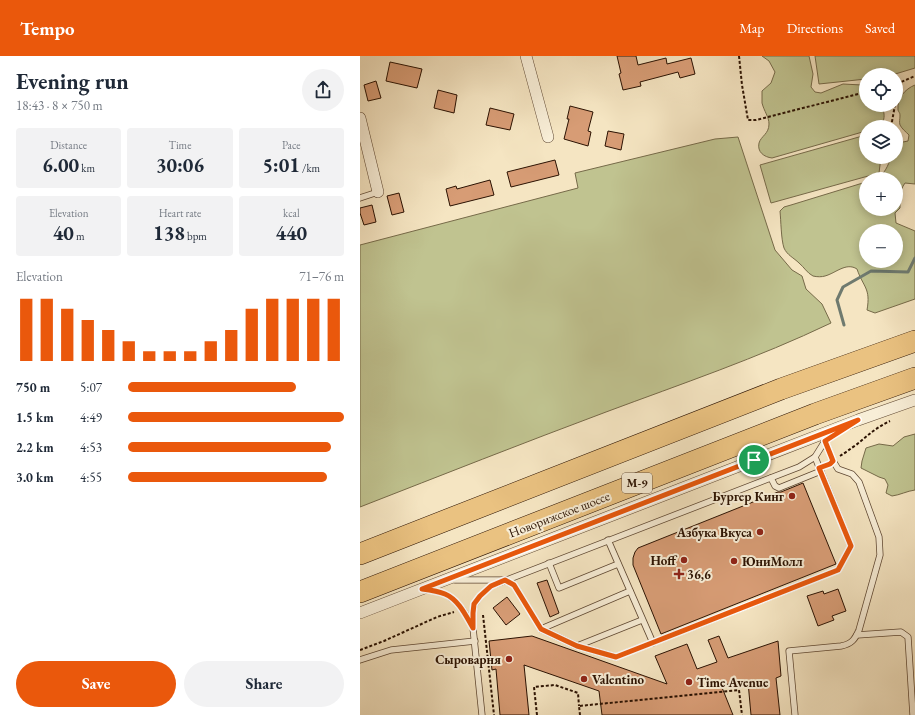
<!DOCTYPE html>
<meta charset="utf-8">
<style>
body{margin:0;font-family:"EB Garamond",serif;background:#f2f2f3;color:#1f2937;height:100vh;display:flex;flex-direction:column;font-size:15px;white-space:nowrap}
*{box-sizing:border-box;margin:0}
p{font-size:13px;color:#747a83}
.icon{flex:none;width:22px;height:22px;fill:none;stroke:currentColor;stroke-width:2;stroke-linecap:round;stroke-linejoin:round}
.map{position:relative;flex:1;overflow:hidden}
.sheet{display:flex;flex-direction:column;background:#fff;width:360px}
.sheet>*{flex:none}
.controls{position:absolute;left:499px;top:12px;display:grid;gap:8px}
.controls a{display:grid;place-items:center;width:44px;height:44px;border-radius:50%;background:#fff;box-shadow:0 2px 10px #0003;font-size:20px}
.pin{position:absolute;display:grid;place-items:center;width:34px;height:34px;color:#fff;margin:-17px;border:2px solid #fff;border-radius:50%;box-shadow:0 1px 4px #0007}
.round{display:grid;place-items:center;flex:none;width:42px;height:42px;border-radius:21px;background:#f2f2f3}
.overview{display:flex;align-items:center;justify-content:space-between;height:68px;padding:0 16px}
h1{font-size:22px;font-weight:700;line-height:30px}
.metrics{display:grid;grid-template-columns:repeat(3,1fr);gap:6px;height:68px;padding:4px 16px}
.metrics div{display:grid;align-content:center;border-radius:4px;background:#f2f2f3;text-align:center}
.metrics b{font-size:20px;font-weight:700}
.metrics small{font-size:11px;font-weight:400}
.metrics p{font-size:11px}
.chart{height:112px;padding:8px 16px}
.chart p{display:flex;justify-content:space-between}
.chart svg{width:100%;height:72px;margin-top:4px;stroke:#ea580c;stroke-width:6}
.primary-button{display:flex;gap:8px;margin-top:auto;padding:8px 16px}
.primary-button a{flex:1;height:46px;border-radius:24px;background:#ea580c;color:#fff;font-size:16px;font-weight:700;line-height:46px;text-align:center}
.primary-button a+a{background:#f2f2f3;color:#1f2937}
ul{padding:0 16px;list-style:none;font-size:13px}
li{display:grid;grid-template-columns:64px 48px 1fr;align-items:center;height:30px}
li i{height:10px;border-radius:5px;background:#ea580c}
header{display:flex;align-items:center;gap:24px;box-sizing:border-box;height:56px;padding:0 20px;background:#ea580c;color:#fff}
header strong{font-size:19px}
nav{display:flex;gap:22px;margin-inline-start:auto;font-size:14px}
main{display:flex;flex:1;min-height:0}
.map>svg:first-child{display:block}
.green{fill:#c0c390;stroke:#766a49;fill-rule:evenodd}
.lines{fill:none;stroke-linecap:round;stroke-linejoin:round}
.stream{stroke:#6f7a6f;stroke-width:3}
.building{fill:#d79c75;stroke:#2b1202}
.lane-casing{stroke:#5e4732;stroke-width:7}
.street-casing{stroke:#5e4732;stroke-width:12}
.highway-casing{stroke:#2b1202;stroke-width:22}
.path{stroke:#2b1202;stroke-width:2;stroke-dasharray:3 2;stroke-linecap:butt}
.lane{stroke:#f8eed7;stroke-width:5.5}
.street{stroke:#f8eed7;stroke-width:11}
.highway{stroke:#eac281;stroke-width:21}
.route-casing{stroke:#fff;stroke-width:8}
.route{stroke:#ea580c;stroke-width:5}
.poi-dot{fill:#8f2418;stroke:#f8eed7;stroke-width:1.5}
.labels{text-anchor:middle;stroke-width:4;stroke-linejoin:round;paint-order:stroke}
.shield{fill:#f8eed7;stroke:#685442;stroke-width:1}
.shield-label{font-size:12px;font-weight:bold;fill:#2b1202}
.poi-label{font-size:13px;font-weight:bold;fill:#2b1202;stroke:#f8eed7;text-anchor:end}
.street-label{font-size:13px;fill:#2b1202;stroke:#f8eed7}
</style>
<header>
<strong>Tempo</strong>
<nav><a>Map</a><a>Directions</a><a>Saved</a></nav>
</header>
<main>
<section class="sheet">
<div class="overview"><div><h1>Evening run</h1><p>18:43 · 8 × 750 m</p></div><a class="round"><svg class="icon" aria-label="share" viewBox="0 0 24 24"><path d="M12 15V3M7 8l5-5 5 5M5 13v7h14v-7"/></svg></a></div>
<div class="metrics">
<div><p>Distance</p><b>6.00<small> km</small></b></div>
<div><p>Time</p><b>30:06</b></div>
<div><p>Pace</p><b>5:01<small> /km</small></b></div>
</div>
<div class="metrics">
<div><p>Elevation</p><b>40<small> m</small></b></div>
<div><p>Heart rate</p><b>138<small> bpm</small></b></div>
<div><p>kcal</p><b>440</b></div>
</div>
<div class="chart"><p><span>Elevation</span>71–76 m</p>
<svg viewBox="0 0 160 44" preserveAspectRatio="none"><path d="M5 44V6M15 44V6M25 44V12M35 44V19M45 44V25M55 44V32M65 44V38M75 44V38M85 44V38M95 44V32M105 44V25M115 44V12M125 44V6M135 44V6M145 44V6M155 44V6"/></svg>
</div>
<ul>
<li><b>750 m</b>5:07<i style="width:78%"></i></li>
<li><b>1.5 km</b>4:49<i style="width:100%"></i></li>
<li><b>2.2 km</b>4:53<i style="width:94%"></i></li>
<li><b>3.0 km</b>4:55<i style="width:92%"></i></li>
</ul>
<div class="primary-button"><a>Save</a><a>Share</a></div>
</section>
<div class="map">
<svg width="555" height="659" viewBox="0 0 555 659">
<rect width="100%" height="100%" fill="#f5e5c2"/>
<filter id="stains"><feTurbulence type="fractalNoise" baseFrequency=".005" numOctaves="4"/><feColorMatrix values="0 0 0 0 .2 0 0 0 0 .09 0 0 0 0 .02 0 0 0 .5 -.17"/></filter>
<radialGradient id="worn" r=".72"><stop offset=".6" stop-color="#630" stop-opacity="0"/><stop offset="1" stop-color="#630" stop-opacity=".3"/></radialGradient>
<g class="green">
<path d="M402,0H449L453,18L451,31L455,36L461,37L483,28L502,29L506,33V49H520C526,55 526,69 516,71C513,72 509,71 506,71V75L412,102C404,101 397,96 399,87C401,80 409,78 409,68C409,61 404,55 402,47C402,43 402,39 402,35L411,27L415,16L409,5Z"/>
<path d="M455,0H555V12L532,19H506V23L459,28Z"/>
<path d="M555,29V128L545,127C539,135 540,143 540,152L535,157L536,167L555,175V243L515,257L507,254C511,232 503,231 497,213C486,206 476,217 465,220C462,221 457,221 453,220C447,217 444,211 439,207C434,202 427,199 424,192C421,183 421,165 420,155L424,151L431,149L506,126V153H536V123H517C525,117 528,110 531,101H536V90L543,86L548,85L549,79C546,76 542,73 540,69C539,66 540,63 540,60C540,56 539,57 538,54C537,42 545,33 555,29ZM506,175H536V205H506Z"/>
<path d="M506,79V101H521L519,117L411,147L400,109Z"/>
<path d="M378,81L415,194L432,214L442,220L446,233L462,248L471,267C398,302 321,328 246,356C163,387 82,419 0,451V189L218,132L215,117L355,83Z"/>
<path d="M555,378V434C547,435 540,439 532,440L526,437L528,429L525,423L519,421L501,412L502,405L506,392L519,388L533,390L544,381Z"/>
</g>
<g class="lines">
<path class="stream" d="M484,269L477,244L483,231L511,215L548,216L555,202"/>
</g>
<g class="building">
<path d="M257,0H276L278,9L306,2L307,8L331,2L335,18L320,22L318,16L280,26L281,30L263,34L259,18L261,17Z"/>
<path d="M30,6L62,13L57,32L26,25Z"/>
<path d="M16,25L21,42L8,45L4,29Z"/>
<path d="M78,34L97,39L94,57L74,52Z"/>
<path d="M210,50L233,56L228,75L231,76L228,90L204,83L209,63H207Z"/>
<path d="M130,52L154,58L150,74L126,69Z"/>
<path d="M248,75L264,78L261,94L245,90Z"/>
<path d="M195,104L199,119L151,131L147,116Z"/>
<path d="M130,124L134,139L90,150L86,133L96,130L97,133Z"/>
<path d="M39,137L44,156L32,159L27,140Z"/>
<path d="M12,149L16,166L4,169L0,157V152Z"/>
<path d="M443,427L476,508L301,578L273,509V502L275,496L278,492L418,436H421Z"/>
<path d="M187,524L199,557L190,561L177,527Z"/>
<path d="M478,533L486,555L472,560L474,564L458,570L447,540L463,535L464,538Z"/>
<path d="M147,541L160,558L146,569L133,552Z"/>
<path d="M172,580L307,628L295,600L327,588L337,613L357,606L348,584L359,580L368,602L418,585L421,620L416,622L420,659H391L388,626L361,629L373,659H242L239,635L164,609L169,659H140L136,613L132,614L129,585Z"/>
</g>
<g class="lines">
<g class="lane-casing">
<g id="lane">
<path d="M0,142L18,136"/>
<path d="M411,422L415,430L419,432L461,415"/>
<path d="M248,484L293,587"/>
<path d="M189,507L199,532L258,508"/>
<path d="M95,524H145L154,529L181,573L217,590L256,601L478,514L491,490L455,401"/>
<path d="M65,533C72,535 81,535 87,539C99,546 106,558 112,570"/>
<path d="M181,573L270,535"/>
<path d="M497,579L541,576L548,581L553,659"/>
<path d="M217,590L282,564"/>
<path d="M0,604L31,594L115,585"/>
<path d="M122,659L113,572V557L114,549L120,540L131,530L439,411L455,401L465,385L480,375"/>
<path d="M435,659L429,595L481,590C492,588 495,583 499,574L520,499L519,481L499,426L492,418L478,413L473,405L465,385"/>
</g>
</g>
<g class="street-casing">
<g id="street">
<path d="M166,0L188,81"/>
<path d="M0,62L18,136"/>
<path d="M0,557L498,364L555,344"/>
</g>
</g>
<g class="highway-casing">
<g id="highway">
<path d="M0,498L421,333L555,285"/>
<path d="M0,536L455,358L555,322"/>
</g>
</g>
<g class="path">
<path d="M379,0L382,29L388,64H396L506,36"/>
<path d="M536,44L539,27L555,20"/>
<path d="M531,71L535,49"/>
<path d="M480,400C485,397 490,393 496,389C507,380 517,371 530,365"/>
<path d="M123,559L134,659"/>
<path d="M0,594L24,585L77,561L94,556"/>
<path d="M177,659L174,631L195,629L218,637L219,650"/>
<path d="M220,659L219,650L379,634L382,659"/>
</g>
<use href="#lane" class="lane"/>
<use href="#street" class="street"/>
<use href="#highway" class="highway"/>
</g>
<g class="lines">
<g class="route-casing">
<path id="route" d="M498,364L465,385L473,405L470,408L459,412L491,490L478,514L256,601L217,590L181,573L154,529L145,524L131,530L120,540L114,548L113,557V572C106,560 99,544 85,538C78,535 70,534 62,533Z"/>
</g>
<use href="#route" class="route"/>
</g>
<g class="poi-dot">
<circle cx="432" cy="440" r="4"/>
<circle cx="400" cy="476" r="4"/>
<circle cx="324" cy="504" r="4"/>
<circle cx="374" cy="505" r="4"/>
<path d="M317 512h4v4h4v4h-4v4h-4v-4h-4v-4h4z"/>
<circle cx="149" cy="603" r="4"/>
<circle cx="224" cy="623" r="4"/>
<circle cx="329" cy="626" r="4"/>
</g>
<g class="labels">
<rect class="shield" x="262" y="417" width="30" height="20" rx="3"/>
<g class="shield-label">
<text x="277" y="431">М-9</text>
</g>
<g class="poi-label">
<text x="424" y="445">Бургер Кинг</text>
<text x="392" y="481">Азбука Вкуса</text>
<text x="316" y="509">Hoff</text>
<text x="382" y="510" text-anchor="start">ЮниМолл</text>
<text x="327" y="523" text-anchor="start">36,6</text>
<text x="141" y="608">Сыроварня</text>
<text x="232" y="628" text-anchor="start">Valentino</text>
<text x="337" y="631" text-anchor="start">Time Avenue</text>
</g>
<g class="street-label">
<text transform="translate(199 458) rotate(-21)" y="5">Новорижское шоссе</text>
</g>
</g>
<rect width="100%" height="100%" filter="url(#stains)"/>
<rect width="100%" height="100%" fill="url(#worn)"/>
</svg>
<div class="controls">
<a><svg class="icon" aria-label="locate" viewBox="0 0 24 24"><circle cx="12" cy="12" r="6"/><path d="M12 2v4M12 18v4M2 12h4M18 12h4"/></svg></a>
<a><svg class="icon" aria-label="layers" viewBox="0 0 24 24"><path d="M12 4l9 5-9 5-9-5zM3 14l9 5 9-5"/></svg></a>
<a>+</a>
<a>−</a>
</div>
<div class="pin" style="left:394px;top:404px;background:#1e9e55"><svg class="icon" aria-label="arrive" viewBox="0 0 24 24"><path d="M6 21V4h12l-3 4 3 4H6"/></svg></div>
</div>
</main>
